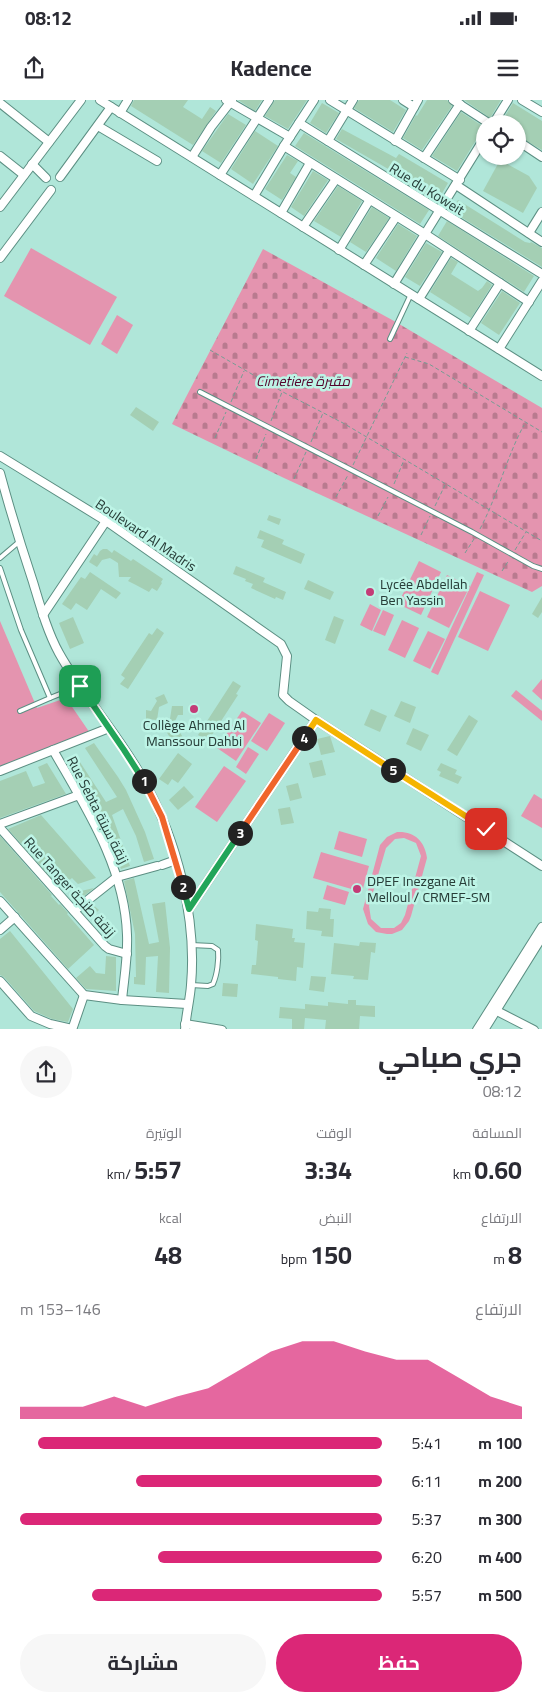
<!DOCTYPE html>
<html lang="ar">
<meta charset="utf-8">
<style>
body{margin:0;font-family:Georgia,Cairo,serif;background:#f7f7f7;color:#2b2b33;direction:rtl;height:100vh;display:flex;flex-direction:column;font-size:19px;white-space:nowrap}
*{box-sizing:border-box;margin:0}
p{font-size:16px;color:#7c7c81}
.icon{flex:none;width:28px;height:28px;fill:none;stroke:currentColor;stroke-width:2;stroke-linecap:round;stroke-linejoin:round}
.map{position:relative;height:929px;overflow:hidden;direction:ltr}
.side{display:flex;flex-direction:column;background:#fff;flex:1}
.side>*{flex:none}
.tools{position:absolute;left:476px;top:15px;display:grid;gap:10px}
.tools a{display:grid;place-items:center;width:50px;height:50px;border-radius:50%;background:#fff;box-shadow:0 1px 4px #0004;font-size:25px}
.pin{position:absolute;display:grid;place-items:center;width:42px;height:42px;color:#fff;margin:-21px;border-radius:10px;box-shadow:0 2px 8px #0006}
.km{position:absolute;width:25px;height:25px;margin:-12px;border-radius:50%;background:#222;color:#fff;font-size:14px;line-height:25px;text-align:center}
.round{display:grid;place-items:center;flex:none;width:52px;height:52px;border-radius:26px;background:#f7f7f7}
.head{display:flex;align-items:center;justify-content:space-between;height:85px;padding:0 20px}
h1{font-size:28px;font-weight:700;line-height:38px}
.metrics{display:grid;grid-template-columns:repeat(3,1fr);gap:8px;height:85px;padding:5px 20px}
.metrics div{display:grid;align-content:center}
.metrics b{font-size:25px;font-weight:700}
.metrics small{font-size:14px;font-weight:400}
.metrics p{font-size:14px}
.chart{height:140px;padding:10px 20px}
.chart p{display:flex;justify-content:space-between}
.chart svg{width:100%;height:90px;margin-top:5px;fill:#db2777;opacity:.7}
.action{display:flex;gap:10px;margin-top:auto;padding:10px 20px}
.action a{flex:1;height:58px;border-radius:30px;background:#db2777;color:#fff;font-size:20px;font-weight:700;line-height:58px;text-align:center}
.action a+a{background:#f7f7f7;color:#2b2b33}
ul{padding:0 20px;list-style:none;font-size:16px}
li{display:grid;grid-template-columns:80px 60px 1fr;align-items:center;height:38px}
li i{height:12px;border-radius:6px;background:#db2777}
.status{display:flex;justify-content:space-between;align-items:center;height:35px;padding:0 25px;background:#fff;direction:ltr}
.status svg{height:14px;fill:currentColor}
header{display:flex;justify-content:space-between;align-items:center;height:65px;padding:0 20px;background:#fff;font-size:22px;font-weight:700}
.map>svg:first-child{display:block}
.grass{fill:#e494af;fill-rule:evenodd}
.cemetery{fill:url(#cemetery-stones)}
.building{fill:#a4cfb4}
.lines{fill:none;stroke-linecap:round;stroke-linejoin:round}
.lane-casing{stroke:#5c8f83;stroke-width:6}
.street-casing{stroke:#5c8f83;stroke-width:10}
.path{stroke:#759d94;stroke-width:1;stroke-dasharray:4 2.5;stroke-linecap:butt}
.lane{stroke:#fff;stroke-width:4}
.street{stroke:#fff;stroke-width:8}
.split-1-casing{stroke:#fff;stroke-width:10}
.split-2-casing{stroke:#fff;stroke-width:10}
.split-3-casing{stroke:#fff;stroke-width:10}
.split-4-casing{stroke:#fff;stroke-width:10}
.split-5-casing{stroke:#fff;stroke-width:10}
.split-6-casing{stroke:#fff;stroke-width:10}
.split-1{stroke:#22a559;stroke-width:6}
.split-2{stroke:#f0652b;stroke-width:6}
.split-3{stroke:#22a559;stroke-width:6}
.split-4{stroke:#f0652b;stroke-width:6}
.split-5{stroke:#f5b400;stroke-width:6}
.split-6{stroke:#f5b400;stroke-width:6}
.poi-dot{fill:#c43c77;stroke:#bdf4e6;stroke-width:2}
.labels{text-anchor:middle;stroke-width:5;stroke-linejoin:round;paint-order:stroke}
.street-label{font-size:14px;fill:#283e39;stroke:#bdf4e6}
.park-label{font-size:14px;font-style:italic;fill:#55032c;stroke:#bdf4e6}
.poi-label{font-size:14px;fill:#283e39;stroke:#bdf4e6;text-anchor:start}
</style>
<div class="status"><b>08:12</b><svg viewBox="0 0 49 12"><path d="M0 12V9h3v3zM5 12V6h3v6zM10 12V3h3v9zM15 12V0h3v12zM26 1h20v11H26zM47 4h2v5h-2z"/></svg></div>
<header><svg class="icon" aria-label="menu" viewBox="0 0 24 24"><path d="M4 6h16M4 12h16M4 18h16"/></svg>Kadence<svg class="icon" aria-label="share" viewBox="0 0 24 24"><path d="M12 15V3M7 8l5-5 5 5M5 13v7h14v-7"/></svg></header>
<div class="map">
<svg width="542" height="930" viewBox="0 0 542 930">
<defs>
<pattern id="cemetery-stones" width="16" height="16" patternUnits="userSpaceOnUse" patternTransform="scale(1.25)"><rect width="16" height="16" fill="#e494af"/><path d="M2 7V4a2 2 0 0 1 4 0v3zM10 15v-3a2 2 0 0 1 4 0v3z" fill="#b97a8f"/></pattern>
</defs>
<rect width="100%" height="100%" fill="#b0e6d9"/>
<g class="grass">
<path d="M31,148L117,197L90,245L4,196Z"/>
<path d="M117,215L133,225L117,254L101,244Z"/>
<path d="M419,461L441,472L421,515L398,504Z"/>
<path d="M477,472L484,475L438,575L431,572Z"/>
<path d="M447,475L470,486L449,528L427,517Z"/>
<path d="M480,491L510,505L488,551L458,537Z"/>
<path d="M370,504L381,510L372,531L360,525Z"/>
<path d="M383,510L394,515L385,536L373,531Z"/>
<path d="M402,520L419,528L405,558L388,550Z"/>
<path d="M0,521L37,608L66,598L92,636L0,672Z"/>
<path d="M428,531L445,539L430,569L413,561Z"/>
<path d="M542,579V600L532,591Z"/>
<path d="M516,590L542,611V621L511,596Z"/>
<path d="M242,611L261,623L236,661L217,648Z"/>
<path d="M269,613L285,623L267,651L251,641Z"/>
<path d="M248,647L259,654L246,674L236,667Z"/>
<path d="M224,666L246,681L217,722L195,707Z"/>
<path d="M534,694L542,699V728L521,716Z"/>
<path d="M339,731L367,739L362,757L334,749Z"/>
<path d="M397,732C414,731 425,741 427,758L411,816L409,821L402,830L392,834H387L376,832L368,824L363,809L380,745L387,737ZM404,738L416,743L421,756L405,815L401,823L394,828H381L371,819L369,806L386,748L395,739Z"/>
<path d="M321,752L369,766L362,792L313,778Z"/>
<path d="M327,785L349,792L345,805L323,799Z"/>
</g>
<path class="cemetery" d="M263,149L394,221L542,308V486L532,492L284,378L172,324Z"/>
<g class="building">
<path d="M134,0H188L183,7L202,19L210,7L216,11L193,45L131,6Z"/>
<path d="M238,0H262L255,11Z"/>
<path d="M275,0H307L288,29L265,16Z"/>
<path d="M359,0H390L406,10L393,32L354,8Z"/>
<path d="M427,0H447L452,6L422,50L403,38L416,15L417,16Z"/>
<path d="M464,0H501L490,18Z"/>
<path d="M322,3L339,13L326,33L310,23Z"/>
<path d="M513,3L542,21V50L518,36V24H500Z"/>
<path d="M461,12L484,27L457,71L432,56Z"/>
<path d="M228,14L246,25L221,63L202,51Z"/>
<path d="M342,29L396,58L399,54L448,83L437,102L388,72L390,70L336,39Z"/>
<path d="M255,31L278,46L253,84L231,69Z"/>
<path d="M304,33L429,110L420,124L295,46Z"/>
<path d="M287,55L298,61L290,73L296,77L282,100L265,89Z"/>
<path d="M500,60L529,76L537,88L523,113L483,91Z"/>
<path d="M313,71L328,80L304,116L291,107Z"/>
<path d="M338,86L362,101L341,137L314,121Z"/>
<path d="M458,100L525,142L530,143L531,142L542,148V167L451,111Z"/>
<path d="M372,107L389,118L366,152L350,142Z"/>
<path d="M447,121L534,176L524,192L438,136Z"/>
<path d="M398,124L417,136L396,171L376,158Z"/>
<path d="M426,143L442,152L420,186L405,177Z"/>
<path d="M451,158L458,162L451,174L478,191L482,188L487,181L492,185L471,218L430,192Z"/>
<path d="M502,191L520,203L499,235L481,223Z"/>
<path d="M136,307L159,322L153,331L130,315Z"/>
<path d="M269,415L281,419L279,425L267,420Z"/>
<path d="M260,430L284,440L282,444L305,454L301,464L261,447L264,440L257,438Z"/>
<path d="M103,449H107L112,453L114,450L131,461L133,459L163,479L161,482L162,483L157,491L152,488L149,492L136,485L128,481L131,477H119L118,463L110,458L102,460L97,467L89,462L94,454L97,456L100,451Z"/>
<path d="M236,466L265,478L263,482L286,492L283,500L276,497L275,499L251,488L253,484L245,481L246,479L233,474Z"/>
<path d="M90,472L121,493L116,499L101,489L87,510L76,503L71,510L62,504L81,477L85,479Z"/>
<path d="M308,480L334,492L330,500L304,489Z"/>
<path d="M542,497V512L538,518L532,514Z"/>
<path d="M334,516L344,520L335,544L325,540Z"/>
<path d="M73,517L84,543L70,549L59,523Z"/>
<path d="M157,528L164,533L128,589L120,584L125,578L121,575L149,533L152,535Z"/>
<path d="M233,581L241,586L236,594L238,595L212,635L210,634L206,640L198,635Z"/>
<path d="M164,594L168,603L159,607L157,620L146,619V610L151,611L157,601L155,598Z"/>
<path d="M401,601L416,607L410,623L394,616Z"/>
<path d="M172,606H183V615H178L174,623L184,639L174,644L161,623L170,619Z"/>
<path d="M371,609L387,616L380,632L364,625Z"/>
<path d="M469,615L478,621L457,656L447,650Z"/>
<path d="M413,628L429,635L421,651L406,644Z"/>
<path d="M330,636L335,652L321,655L317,639Z"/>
<path d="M94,643L118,677L126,690L145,732L154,759L144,762L136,736L123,709L112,715L130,766L121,769L96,707L67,661L76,656L106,702L117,697L85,648Z"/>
<path d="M178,653L192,664L178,683L172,679L168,685L159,679Z"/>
<path d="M322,660L326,675L313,678L309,663Z"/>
<path d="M47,663L66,694L0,718V681L26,671L33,687L45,683L38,667Z"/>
<path d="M441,663L457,670L455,674L462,677L458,684L439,676L441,672L437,670Z"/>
<path d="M298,683L302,698L290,701L286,686Z"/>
<path d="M184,686L194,697L178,710L169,700Z"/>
<path d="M290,707L294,723L281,725L278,709Z"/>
<path d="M41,715L63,740L96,778L78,784L72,778L60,788L8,729Z"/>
<path d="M0,736L52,795L51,796L59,805L60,804L68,813L67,814L94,845L68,869L0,792Z"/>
<path d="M134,778L149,844L159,842L152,804L165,802L170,848L169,893L156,892L158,856L146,857L145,885L134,884V877H136L135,834L124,781Z"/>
<path d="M80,788L81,791L94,788L75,803L69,797Z"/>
<path d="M92,804L99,810L90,819L82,812Z"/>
<path d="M319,808L331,809L330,819H334L333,837L321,836L322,831L306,829L307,811L318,812Z"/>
<path d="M256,824L293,829L292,838H295L294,842L305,843L303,868L297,867L296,881L278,879V877L251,874L252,865H256L258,841L255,840Z"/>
<path d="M10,831L73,909L68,922L52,919L34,911L4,877L0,875V839Z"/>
<path d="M360,842L376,843L375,853L371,852L368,880L353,879L354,876L331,874L334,843L359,846Z"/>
<path d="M106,856L116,857V891L86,889L76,878L90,866L96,873L105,874Z"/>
<path d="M311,876L326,877L324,892L309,890Z"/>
<path d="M223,883L238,884L237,897L222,896Z"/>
<path d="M348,900H356V905L375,906V917L360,916L359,930H325L326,920L305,918L304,930H292V919L279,918L280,907L305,909V904L328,906V902L348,904Z"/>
</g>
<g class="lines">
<g class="lane-casing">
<g id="lane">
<path d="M390,239L411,194"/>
<path d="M200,292L472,432L533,466L542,469"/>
<path d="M0,458L20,441"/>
<path d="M0,468L21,530L50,598L80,586"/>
<path d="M20,611L50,598"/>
<path d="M191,885L208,886L213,884C217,875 219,860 218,850L212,846L191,845"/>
</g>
</g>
<g class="street-casing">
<g id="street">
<path d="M100,0L542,276"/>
<path d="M226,0L290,37"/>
<path d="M330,0L460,80"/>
<path d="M403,0L414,7"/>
<path d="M453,0L490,24"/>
<path d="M522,0L542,12"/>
<path d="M0,3L49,42"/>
<path d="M120,13L128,0"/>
<path d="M299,23L542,174"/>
<path d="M493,24L508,0"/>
<path d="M98,26L157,61"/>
<path d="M328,41L353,0"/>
<path d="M395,41L418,0"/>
<path d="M518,41L542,57"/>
<path d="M284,46L425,134L529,202"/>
<path d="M0,56L24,75"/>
<path d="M192,57L211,27L232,0"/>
<path d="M424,58L460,4"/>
<path d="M32,64L46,78"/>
<path d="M220,75L269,0"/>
<path d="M60,77L111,7"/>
<path d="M456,85L542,142"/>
<path d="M254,96L284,46L314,0"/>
<path d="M0,107L81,0"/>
<path d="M281,113L310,63"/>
<path d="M303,127L336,79"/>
<path d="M529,133L542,112"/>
<path d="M339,150L369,101"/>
<path d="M0,158L51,90"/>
<path d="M364,165L396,117"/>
<path d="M394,184L485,37"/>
<path d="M419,199L449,151"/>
<path d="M469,231L500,183"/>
<path d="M499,249L542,181"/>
<path d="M0,356L106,421L281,544L287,556L283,595L289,601L316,620"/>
<path d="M0,373C10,410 21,446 33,482C40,505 47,531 59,553C84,598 120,636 144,681C177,740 197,818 191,885C190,900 186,914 185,930"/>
<path d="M43,515L106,421"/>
<path d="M53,650C86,708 125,767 127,835C128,857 124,879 122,900"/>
<path d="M0,671L109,628"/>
<path d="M0,724L79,695"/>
<path d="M0,728L105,846L109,849L127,854"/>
<path d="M162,765L176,760"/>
<path d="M0,801L84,895L122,900L187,904"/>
<path d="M189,809L316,620L542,766"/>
<path d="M74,811L117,777L157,766"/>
<path d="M0,830L15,817"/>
<path d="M0,881L31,916L50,924L72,929"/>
<path d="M493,909L534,930"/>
<path d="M185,924L222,930"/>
<path d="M72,930L84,895"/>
<path d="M477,930L542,827"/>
<path d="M484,930L542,837"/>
</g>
</g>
<g class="path">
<path d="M210,250L283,292L343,323L542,441"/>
<path d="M405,257L429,264L542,332"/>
<path d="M231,302L244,271"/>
<path d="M271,321L282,292"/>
<path d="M215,338L226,312"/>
<path d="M311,342L323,313"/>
<path d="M256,359L266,334"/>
<path d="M353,365L407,253"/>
<path d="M294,379L306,352"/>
<path d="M394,384L404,360"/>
<path d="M336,397L348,375"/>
<path d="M435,406L445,385"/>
<path d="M378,416L388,397"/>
<path d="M480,429C498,395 506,358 524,325"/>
<path d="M421,435L430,416"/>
<path d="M515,450L526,432"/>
<path d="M465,453L474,439"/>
<path d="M502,471L509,460"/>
</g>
<use href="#lane" class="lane"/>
<use href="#street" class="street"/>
</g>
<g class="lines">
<g class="split-1-casing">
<path id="split-1" d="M80,586L124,650L144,681"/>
</g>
<g class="split-2-casing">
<path id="split-2" d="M144,681L162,717L183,787"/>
</g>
<g class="split-3-casing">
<path id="split-3" d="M183,787L189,809L240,733"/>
</g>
<g class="split-4-casing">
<path id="split-4" d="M240,733L304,638"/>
</g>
<g class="split-5-casing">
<path id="split-5" d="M304,638L316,620L393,670"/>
</g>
<g class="split-6-casing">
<path id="split-6" d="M393,670L486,729"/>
</g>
<use href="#split-1" class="split-1"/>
<use href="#split-2" class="split-2"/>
<use href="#split-3" class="split-3"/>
<use href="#split-4" class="split-4"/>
<use href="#split-5" class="split-5"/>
<use href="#split-6" class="split-6"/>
</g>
<g class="poi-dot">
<circle cx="370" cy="492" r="5"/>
<circle cx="194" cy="609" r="5"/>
<circle cx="357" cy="789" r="5"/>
</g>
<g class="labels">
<g class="street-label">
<text transform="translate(427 89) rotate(32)" y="5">Rue du Koweit</text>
<text transform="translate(146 435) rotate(34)" y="5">Boulevard Al Madris</text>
<text transform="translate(98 710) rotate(63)" y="5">Rue Sebta زنقة سبتة</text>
<text transform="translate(70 787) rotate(48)" y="5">Rue Tanger زنقة طنجة</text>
</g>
<g class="park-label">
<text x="303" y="286">Cimetiere مقبرة</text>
</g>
<g class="poi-label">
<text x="380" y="489">Lycée Abdellah<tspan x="380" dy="16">Ben Yassin</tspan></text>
<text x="194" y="630" text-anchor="middle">Collège Ahmed Al<tspan x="194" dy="16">Manssour Dahbi</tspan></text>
<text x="367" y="786">DPEF Inezgane Ait<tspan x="367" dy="16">Melloul / CRMEF-SM</tspan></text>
</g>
</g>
</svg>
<div class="tools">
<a><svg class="icon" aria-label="locate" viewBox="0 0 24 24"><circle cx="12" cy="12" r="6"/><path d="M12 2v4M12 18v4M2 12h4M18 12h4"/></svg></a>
</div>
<div class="pin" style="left:80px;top:586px;background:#1e9e55"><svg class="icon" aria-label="arrive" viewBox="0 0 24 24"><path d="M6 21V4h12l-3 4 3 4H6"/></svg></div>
<div class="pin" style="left:486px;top:729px;background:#d93025"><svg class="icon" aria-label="check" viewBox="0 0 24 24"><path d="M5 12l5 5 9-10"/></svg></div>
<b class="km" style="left:144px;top:681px">1</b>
<b class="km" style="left:183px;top:787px">2</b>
<b class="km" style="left:240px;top:733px">3</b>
<b class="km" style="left:304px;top:638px">4</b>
<b class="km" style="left:393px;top:670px">5</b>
</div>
<section class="side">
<div class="head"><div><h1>جري صباحي</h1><p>08:12</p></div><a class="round"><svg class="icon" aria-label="share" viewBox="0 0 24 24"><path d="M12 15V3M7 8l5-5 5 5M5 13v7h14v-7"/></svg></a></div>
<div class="metrics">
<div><p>المسافة</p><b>0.60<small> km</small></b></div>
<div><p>الوقت</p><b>3:34</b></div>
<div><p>الوتيرة</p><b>5:57<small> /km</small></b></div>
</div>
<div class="metrics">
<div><p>الارتفاع</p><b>8<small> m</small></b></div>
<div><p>النبض</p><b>150<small> bpm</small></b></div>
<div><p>kcal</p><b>48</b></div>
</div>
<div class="chart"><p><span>الارتفاع</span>146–153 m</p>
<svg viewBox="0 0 160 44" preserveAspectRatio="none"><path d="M0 44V38L10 38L20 38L30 33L40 38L50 33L60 29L70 20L80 11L90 6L100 6L110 11L120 15L130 15L140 24L150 33L160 38V44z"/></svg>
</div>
<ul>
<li><b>100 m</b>5:41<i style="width:95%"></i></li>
<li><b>200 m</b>6:11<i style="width:68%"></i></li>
<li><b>300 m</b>5:37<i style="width:100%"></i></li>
<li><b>400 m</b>6:20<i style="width:62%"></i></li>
<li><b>500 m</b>5:57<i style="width:80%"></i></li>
</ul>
<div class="action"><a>حفظ</a><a>مشاركة</a></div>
</section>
